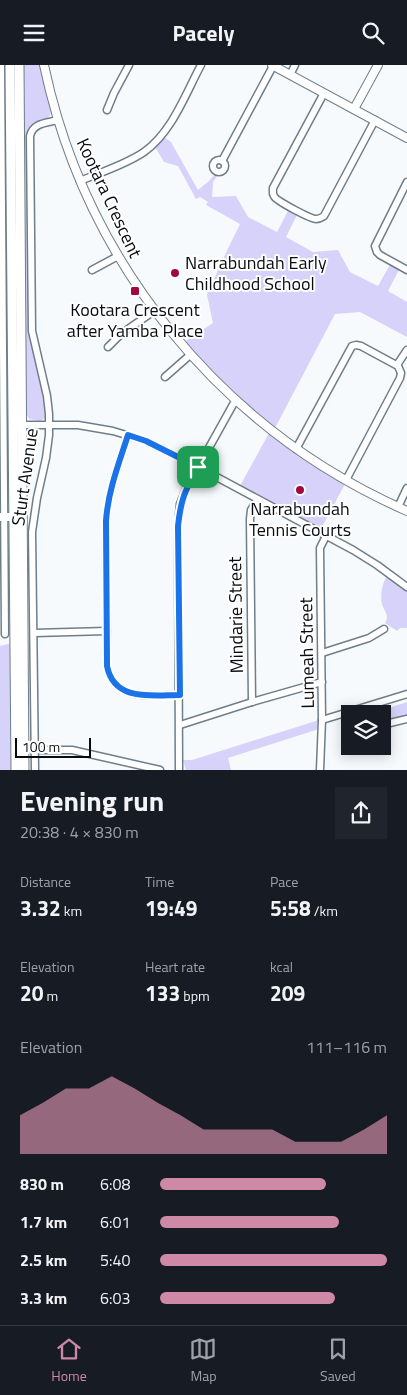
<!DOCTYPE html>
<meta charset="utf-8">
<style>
body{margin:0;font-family:"Titillium Web",sans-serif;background:#20242c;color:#f1f3f6;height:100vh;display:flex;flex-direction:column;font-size:19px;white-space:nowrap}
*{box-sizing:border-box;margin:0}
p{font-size:16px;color:#9ea1a6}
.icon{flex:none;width:28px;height:28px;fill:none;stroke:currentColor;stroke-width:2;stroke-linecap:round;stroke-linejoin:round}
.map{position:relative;height:705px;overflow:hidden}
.details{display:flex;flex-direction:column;background:#171b24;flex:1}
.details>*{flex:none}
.controls{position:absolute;left:341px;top:640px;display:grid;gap:10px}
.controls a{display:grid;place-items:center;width:50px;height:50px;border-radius:0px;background:#171b24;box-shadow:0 2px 12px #0003;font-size:25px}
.scale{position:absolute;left:15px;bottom:12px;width:76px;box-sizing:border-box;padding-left:5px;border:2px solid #070c10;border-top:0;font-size:14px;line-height:18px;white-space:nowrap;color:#070c10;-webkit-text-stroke:4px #fff;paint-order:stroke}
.pin{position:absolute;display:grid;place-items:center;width:42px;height:42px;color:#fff;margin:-21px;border-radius:10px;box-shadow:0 2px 8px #0006}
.round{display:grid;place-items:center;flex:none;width:52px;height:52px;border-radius:0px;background:#20242c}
.summary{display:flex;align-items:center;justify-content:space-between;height:85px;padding:0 20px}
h1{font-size:28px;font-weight:700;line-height:38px}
.stats{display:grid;grid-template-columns:repeat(3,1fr);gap:8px;height:85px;padding:5px 20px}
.stats div{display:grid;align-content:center}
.stats b{font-size:21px;font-weight:700}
.stats small{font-size:14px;font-weight:400}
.stats p{font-size:14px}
.chart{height:140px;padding:10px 20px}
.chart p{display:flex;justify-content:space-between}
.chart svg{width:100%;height:90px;margin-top:5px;fill:#cd89a5;opacity:.7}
ul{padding:0 20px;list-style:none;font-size:16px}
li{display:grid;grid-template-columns:80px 60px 1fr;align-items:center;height:38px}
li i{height:12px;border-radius:6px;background:#cd89a5}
header{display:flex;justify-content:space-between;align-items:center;height:65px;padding:0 20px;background:#171b24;font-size:22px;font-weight:700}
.menu{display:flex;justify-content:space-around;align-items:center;height:70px;border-top:1px solid #363941;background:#171b24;font-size:14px;color:#9ea1a6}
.menu a{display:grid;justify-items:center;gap:2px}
.menu .active{color:#cd89a5}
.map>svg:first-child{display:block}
.green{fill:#d7d2f9}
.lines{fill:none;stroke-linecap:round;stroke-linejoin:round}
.minor-casing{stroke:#6e7e89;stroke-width:9}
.tertiary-casing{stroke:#6e7e89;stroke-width:10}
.secondary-casing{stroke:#6e7e89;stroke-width:11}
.minor{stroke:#fff;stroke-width:6}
.tertiary{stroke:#fff;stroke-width:8}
.secondary{stroke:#fff;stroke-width:9}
.route-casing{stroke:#fff;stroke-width:10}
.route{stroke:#1a73e8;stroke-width:6}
.poi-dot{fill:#a20741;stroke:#fff;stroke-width:2}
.labels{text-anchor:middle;stroke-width:4;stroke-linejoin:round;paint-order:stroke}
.street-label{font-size:18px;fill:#070c10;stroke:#fff}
.poi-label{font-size:18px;fill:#070c10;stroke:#fff}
</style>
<header><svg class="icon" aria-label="menu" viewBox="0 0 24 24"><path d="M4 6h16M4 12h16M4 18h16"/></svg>Pacely<svg class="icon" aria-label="search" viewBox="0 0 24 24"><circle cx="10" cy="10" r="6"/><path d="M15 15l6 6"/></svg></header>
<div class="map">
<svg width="407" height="705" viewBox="0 0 407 705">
<rect width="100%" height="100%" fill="#f6fafc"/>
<g class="green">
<path d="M3,0H7V157L4,152Z"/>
<path d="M22,0H40L51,44L50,50L47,54L31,62L27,73L29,249L33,284L44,332L45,353L40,356L29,354L27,350L25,336Z"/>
<path d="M164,72L171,77L198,125L209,116L215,109L218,110L213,117L212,132L236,131L248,152L277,167L289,144L298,148L286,172L313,187L338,185L350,207L378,221L391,198L400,203L388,226L407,237V272L360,247L335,249L275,363L223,318L184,277L213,258L207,230L210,220H212L219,202L240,159L206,140L208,137L200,132L196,134L178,101L164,97L155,82Z"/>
<path d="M5,182H8L10,438H8Z"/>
<path d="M269,368L302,392L345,419L321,464L240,421Z"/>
<path d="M387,511L407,526V563H400L397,566L385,558C390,550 384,546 382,539C380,531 382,518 387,511Z"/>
<path d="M12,578V705H0V581Z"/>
<path d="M407,637V650C399,653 390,658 383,652L382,649H381L382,645Z"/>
<path d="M319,655V664L228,693L231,705H186L183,695H192Z"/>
</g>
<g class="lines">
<g class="minor-casing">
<g id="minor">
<path d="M1,0L5,569"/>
<path d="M290,10L295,0"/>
<path d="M324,28L273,123C273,126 272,128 274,131C276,136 311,154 316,154C320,154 321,153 324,151L375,55"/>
<path d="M107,45L114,28L129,0"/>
<circle cx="219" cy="101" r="6"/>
<path d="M222,96L273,1"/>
<path d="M80,116C101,107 125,100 144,87C172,67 185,30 201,0"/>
<path d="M407,117L375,181L377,187L380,190L407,205"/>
<path d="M92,205L118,191"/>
<path d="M108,282L121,269L154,246"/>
<path d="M397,300L407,285"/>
<path d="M165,312L190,290"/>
<path d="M19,360H78L113,366L146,376L198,402L353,485L377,500L407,522"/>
<path d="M128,370C119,398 108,426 106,456L107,601C114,637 152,630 180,630"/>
<path d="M296,384L352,281L356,280L361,281L398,301L401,308L400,313L346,415"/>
<path d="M398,442L407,423"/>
<path d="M34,568L107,566"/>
<path d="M322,588L369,573L384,564"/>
<path d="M252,637L250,454L251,445L257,435"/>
<path d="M373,640L377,649"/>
<path d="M322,655L407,629"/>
<path d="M382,656L390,658L407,654"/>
<path d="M180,660L252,637L322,617"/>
<path d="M35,685H72L160,705"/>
<path d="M35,705L32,467L37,433L46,393L49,370V349L47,331L32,266L30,71C33,58 46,58 58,55"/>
<path d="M179,705L178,461L180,439L186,424L235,336"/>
<path d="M320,705L322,655L320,483L326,471"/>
</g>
</g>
<g class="tertiary-casing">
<g id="tertiary">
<path d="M44,0C86,199 221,364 407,446"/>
<path d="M272,0L407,73"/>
<path d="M354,44L378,0"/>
<path d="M0,452H18"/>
</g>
</g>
<g class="secondary-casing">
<g id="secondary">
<path d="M10,0L16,705"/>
<path d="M19,0L24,705"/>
</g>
</g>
<use href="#minor" class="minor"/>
<use href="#tertiary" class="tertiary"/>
<use href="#secondary" class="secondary"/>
</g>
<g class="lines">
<g class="route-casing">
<path id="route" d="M128,370L146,376L198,402C185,426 181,433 178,461L180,630C152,630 114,637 107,601L106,456C108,426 119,398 128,370Z"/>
</g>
<use href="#route" class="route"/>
</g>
<g class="poi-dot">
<circle cx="175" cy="208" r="5"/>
<rect x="130" y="221" width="10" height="10" rx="2.5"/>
<circle cx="300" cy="425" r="5"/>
</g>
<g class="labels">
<g class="street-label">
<text transform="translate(109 133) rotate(65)" y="6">Kootara Crescent</text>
<text transform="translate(25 412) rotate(-82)" y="6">Sturt Avenue</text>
<text transform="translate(236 550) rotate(-91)" y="6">Mindarie Street</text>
<text transform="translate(307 588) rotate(-91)" y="6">Lumeah Street</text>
</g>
<g class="poi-label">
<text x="185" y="204" text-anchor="start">Narrabundah Early<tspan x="185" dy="21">Childhood School</tspan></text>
<text x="135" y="251">Kootara Crescent<tspan x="135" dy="21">after Yamba Place</tspan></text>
<text x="300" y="450">Narrabundah<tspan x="300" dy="21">Tennis Courts</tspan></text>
</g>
</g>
</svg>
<div class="controls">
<a><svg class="icon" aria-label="layers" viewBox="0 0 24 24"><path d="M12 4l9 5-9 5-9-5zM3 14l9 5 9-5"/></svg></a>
</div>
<div class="scale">100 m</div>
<div class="pin" style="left:198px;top:402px;background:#1e9e55"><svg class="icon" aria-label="arrive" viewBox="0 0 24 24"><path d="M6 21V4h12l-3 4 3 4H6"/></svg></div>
</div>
<section class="details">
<div class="summary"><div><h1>Evening run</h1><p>20:38 · 4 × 830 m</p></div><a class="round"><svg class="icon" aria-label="share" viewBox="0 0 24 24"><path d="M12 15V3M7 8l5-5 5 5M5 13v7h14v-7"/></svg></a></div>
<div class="stats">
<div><p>Distance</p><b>3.32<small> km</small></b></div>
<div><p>Time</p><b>19:49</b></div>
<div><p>Pace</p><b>5:58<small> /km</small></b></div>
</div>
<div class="stats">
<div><p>Elevation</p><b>20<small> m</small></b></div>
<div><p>Heart rate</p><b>133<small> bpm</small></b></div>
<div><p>kcal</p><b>209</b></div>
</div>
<div class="chart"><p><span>Elevation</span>111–116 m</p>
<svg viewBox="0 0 160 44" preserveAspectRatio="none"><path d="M0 44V25L10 19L20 12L30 12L40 6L50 12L60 19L70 25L80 32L90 32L100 32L110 32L120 38L130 38L140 38L150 32L160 25V44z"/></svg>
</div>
<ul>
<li><b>830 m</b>6:08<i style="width:73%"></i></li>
<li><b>1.7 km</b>6:01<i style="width:79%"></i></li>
<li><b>2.5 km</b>5:40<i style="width:100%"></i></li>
<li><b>3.3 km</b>6:03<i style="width:77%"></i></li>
</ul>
</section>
<nav class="menu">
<a class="active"><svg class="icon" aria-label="home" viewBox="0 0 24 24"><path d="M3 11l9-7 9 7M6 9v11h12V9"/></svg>Home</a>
<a><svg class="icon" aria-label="map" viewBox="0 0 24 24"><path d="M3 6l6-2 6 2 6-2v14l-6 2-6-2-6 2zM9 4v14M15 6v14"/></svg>Map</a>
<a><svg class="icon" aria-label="saved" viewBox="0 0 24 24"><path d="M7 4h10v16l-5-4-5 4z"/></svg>Saved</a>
</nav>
